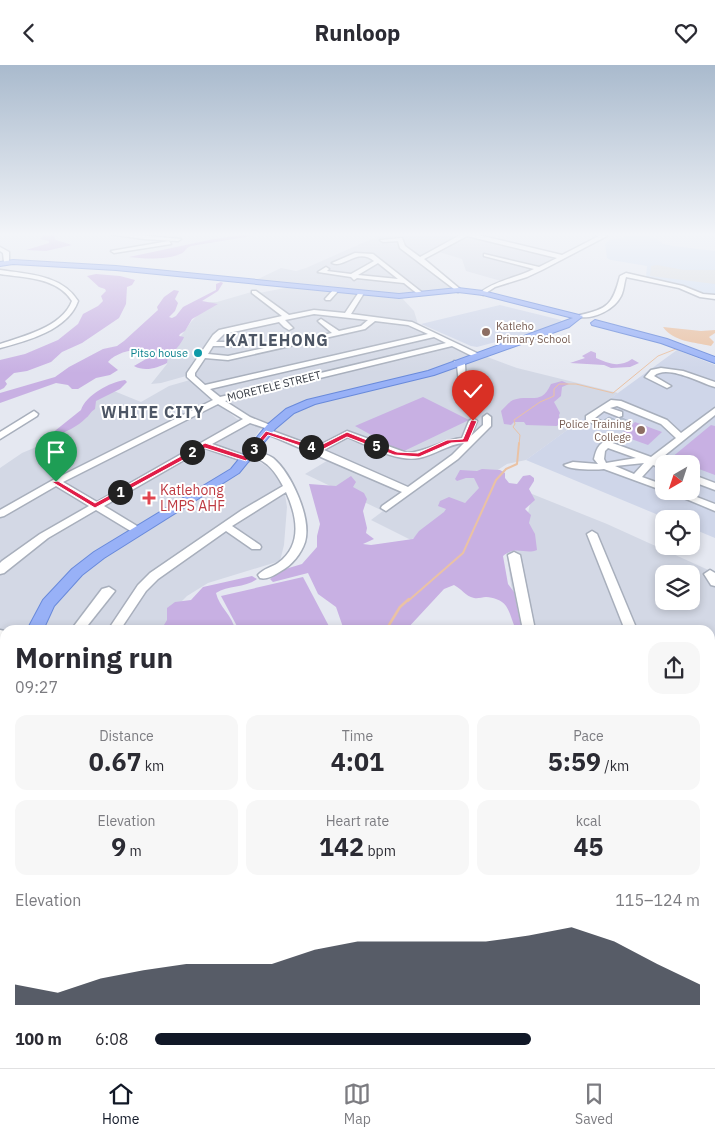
<!DOCTYPE html>
<meta charset="utf-8">
<style>
body{margin:0;font-family:"IBM Plex Sans",sans-serif;background:#f7f7f7;color:#2b2b33;height:100vh;display:flex;flex-direction:column;font-size:19px;white-space:nowrap}
*{box-sizing:border-box;margin:0}
p{font-size:16px;color:#7c7c81}
.icon{flex:none;width:28px;height:28px;fill:none;stroke:currentColor;stroke-width:2;stroke-linecap:round;stroke-linejoin:round}
.map{position:relative;flex:1;overflow:hidden}
.drawer{position:absolute;left:0px;top:560px;width:715px;height:444px;display:flex;flex-direction:column;background:#fff;border-radius:15px 15px 0 0;box-shadow:0 2px 8px #0003}
.drawer>*{flex:none}
.needle{width:32px;rotate:219deg}
.fabs{position:absolute;left:655px;top:390px;display:grid;gap:10px}
.fabs a{display:grid;place-items:center;width:45px;height:45px;border-radius:10px;background:#fff;box-shadow:0 2px 8px #0003;font-size:25px}
.pin{position:absolute;display:grid;place-items:center;width:42px;height:42px;color:#fff;margin:-51px -21px;border-radius:50% 50% 50% 0;rotate:-45deg;box-shadow:0 0 5px #0007}
.pin .icon{rotate:45deg}
.km{position:absolute;width:25px;height:25px;margin:-12px;border-radius:50%;background:#222;color:#fff;font-size:14px;line-height:25px;text-align:center}
.round{display:grid;place-items:center;flex:none;width:52px;height:52px;border-radius:15px;background:#f7f7f7}
.head{display:flex;align-items:center;justify-content:space-between;height:85px;padding:0 15px}
h1{font-size:28px;font-weight:700;line-height:38px}
.figures{display:grid;grid-template-columns:repeat(3,1fr);gap:8px;height:85px;padding:5px 15px}
.figures div{display:grid;align-content:center;border-radius:12px;background:#f7f7f7;text-align:center}
.figures b{font-size:25px;font-weight:700}
.figures small{font-size:14px;font-weight:400}
.figures p{font-size:14px}
.chart{height:140px;padding:10px 15px}
.chart p{display:flex;justify-content:space-between}
.chart svg{width:100%;height:90px;margin-top:5px;fill:#111827;opacity:.7}
ul{padding:0 15px;list-style:none;font-size:16px}
li{display:grid;grid-template-columns:80px 60px 1fr;align-items:center;height:38px}
li i{height:12px;border-radius:6px;background:#111827}
header{display:flex;justify-content:space-between;align-items:center;height:65px;padding:0 15px;background:#fff;font-size:22px;font-weight:700}
.dock{display:flex;justify-content:space-around;align-items:center;height:70px;border-top:1px solid #e1e1e2;background:#fff;font-size:14px;color:#7c7c81}
.dock a{display:grid;justify-items:center;gap:2px}
.dock .selected{color:#111827}
.map>svg:first-child{display:block}
.residential{fill:#d3d8e5;fill-rule:evenodd}
.commercial{fill:#d1def2}
.education{fill:#cfd6e9;fill-rule:evenodd}
.green{fill:#c8b0e3}
.parking{fill:#dadcdf}
.water{fill:#eac2a4}
.lines{fill:none;stroke-linecap:round;stroke-linejoin:round}
.stream-far3{stroke:#eac2a4;stroke-width:1}
.stream-far2{stroke:#eac2a4;stroke-width:2}
.stream-far1{stroke:#eac2a4;stroke-width:2.5}
.stream{stroke:#eac2a4;stroke-width:3}
.building{fill:#bbc4d2;stroke:#afbacc}
.minor-casing{stroke:#a8afbc;stroke-width:3}
.major-casing{stroke:#698ada;stroke-width:2}
.minor{fill:#fff;fill-rule:evenodd}
.major{fill:#98b1f7;fill-rule:evenodd}
.route{fill:#e11d48;stroke:#fff}
.education-dot{fill:#8d6e63;stroke:#fff;stroke-width:2}
.culture-dot{fill:#0f9aa8;stroke:#fff;stroke-width:2}
.health-dot{fill:#e0444e;stroke:#fff;stroke-width:2}
.labels{text-anchor:middle;stroke-width:4;stroke-linejoin:round;paint-order:stroke}
.far-education-label{font-size:11px;fill:#785e54;stroke:#fff;text-anchor:start}
.far-culture-label{font-size:11px;fill:#0d838f;stroke:#fff;text-anchor:end}
.far-street-label{font-size:11px;fill:#353a43;stroke:#fff}
.health-label{font-size:14px;fill:#be3a42;stroke:#fff;text-anchor:start}
.far-district-label{font-size:16px;font-weight:bold;letter-spacing:1px;fill:#4d5665;stroke:#fff}
</style>
<header><svg class="icon" aria-label="back" viewBox="0 0 24 24"><path d="M15 5l-7 7 7 7"/></svg>Runloop<svg class="icon" aria-label="heart" viewBox="0 0 24 24"><path d="M12 20l-8-8c-3-5 5-10 8-4 3-6 11-1 8 4z"/></svg></header>
<div class="map">
<svg width="715" height="1003" viewBox="0 0 715 1003">
<rect width="100%" height="100%" fill="#e5e8f1"/>
<g class="residential">
<path d="M385,168H472L471,169L562,191L522,210L501,216L466,206L462,194L436,186L424,193V195L459,222L398,230L256,215L281,203L296,206L306,203Z"/>
<path d="M290,222L402,233L414,246L418,259L482,290L517,303L618,328L526,395L507,399L493,408L483,422L463,440H455L411,475L371,455L383,446L305,409L330,394L293,378L268,372L277,361L238,346L195,310L186,311L161,318L151,319L167,299V295L174,288L176,278L191,257L210,237H217L255,226L259,228Z"/>
<path d="M190,315L237,354L261,363L243,390L258,396L275,407L284,423L287,442L284,480L280,496L208,518L187,531L176,542L162,565H5V679L0,681V403L22,388L41,380L109,324L141,337L169,321Z"/>
<path d="M532,429L607,459L715,508V1003H396L395,999H710V565H524L511,520L506,483L526,458ZM664,509H691V536H664Z"/>
<path d="M13,999H110V1003H12Z"/>
</g>
<path class="commercial" d="M635,170L656,173L663,179L673,181L715,186V233L701,232L684,224L640,214L646,212L647,201L611,195L607,193L605,179L610,175Z"/>
<g class="education">
<path d="M500,240L561,255L564,259L477,282L471,281L421,259Z"/>
<path d="M677,285L715,300V473L691,463V454H668L526,395ZM664,399H691V426H664Z"/>
</g>
<g class="green">
<path d="M30,168H55L54,171L56,175L72,180L46,186L26,185L49,178V176L40,174L45,168Z"/>
<path d="M247,169L252,171L191,181C184,184 186,187 180,189C166,195 144,194 129,192L214,174Z"/>
<path d="M96,209L120,211L135,215L132,220L127,222L126,239L119,253L82,278L62,287L51,297L27,306L14,308L5,316L7,319L4,323L0,325V295L25,289L58,275L78,259L83,249L98,241L103,236L101,231L106,226L105,224L99,222L87,211Z"/>
<path d="M221,217L223,218L218,226L202,236L218,239L192,254L185,266L180,269L179,271L184,272C182,278 173,288 168,292L167,298C157,303 145,307 134,301L146,294L149,289L148,285C136,283 116,287 108,297L118,305L110,310L96,313L78,324H72L68,320L56,318L0,338V328L55,312L69,302L103,284L117,281L124,276L158,245L157,242L164,232L174,225L179,226L175,234L178,238L175,246L169,252L172,253L176,251L183,242L216,225V219Z"/>
<path d="M591,286L596,288V293C606,297 618,304 632,294L639,298L630,302L611,303L604,300L570,298L585,293L582,291Z"/>
<path d="M125,315L127,317L120,324L96,336L95,344C90,347 90,350 86,353C77,362 65,368 53,371L51,369L81,345C86,330 110,317 125,315Z"/>
<path d="M562,316L569,319L562,322L561,331L554,337L560,348L559,350L560,357L557,361L526,360L524,357H514L511,360L504,359L501,346C504,343 509,337 513,335C531,329 541,341 551,319Z"/>
<path d="M423,332L469,355L402,387L355,361Z"/>
<path d="M635,357L662,367L648,380L620,370Z"/>
<path d="M711,360L715,361V410L691,401V399H686L671,393Z"/>
<path d="M482,404L500,405L505,408V413L509,418L517,419L523,411L530,410L534,413V416L529,424L535,435L525,444L531,450L529,458L535,469L537,485C525,490 516,480 503,491L508,519L514,527L522,565H516C508,547 510,534 486,532C482,532 478,534 474,533C465,531 462,524 454,520L444,524L406,565H344L336,542L318,529L308,508L273,517L270,514L282,505L302,499L317,482V471L320,459L309,419L336,421L351,411L356,417L353,422L364,428L367,434L363,446L367,463L366,468L374,474L363,479L371,480L413,474L419,466L444,447L446,444L438,441L440,436L449,432L465,438L479,423L474,413H466L457,416L455,414L460,405L477,406Z"/>
<path d="M252,511L257,514C246,523 228,520 216,528C219,542 233,551 235,565H161L167,555V543L175,537L191,535L203,522Z"/>
<path d="M303,512L331,565H239L221,531Z"/>
<path d="M0,739H5V837L0,839Z"/>
<path d="M205,999H378L379,1003H208Z"/>
</g>
<path class="parking" d="M657,200L684,205H715V219L650,211L651,201Z"/>
<path class="water" d="M663,262L701,266L715,265V268L709,272L714,277L711,281C694,277 674,277 663,262Z"/>
<g class="lines">
<path class="stream-far3" d="M519,380L520,370L513,362L515,359L514,355L540,337L554,331V324L559,319H576L613,328L658,291L676,284"/>
<path class="stream-far2" d="M408,536L463,488L496,415L506,404L517,399L519,378"/>
<path class="stream-far1" d="M386,565L400,542L409,534"/>
<path class="stream" d="M314,1003L316,999"/>
</g>
<path class="building" d="M609,352L616,355L622,353L629,356L621,362L604,355Z"/>
<g class="lines">
<g class="minor-casing">
<g id="minor">
<path d="M102,168H116L181,174L178,176L144,174Z"/>
<path d="M464,168H470L562,190L599,171L591,168L607,171L542,205L527,212L495,222L483,230L481,229V227C497,215 516,213 534,204L484,191V189L539,202L557,193L467,171L424,194L460,224L461,225L458,227L400,183L398,176L383,177L380,175L402,173L405,181L420,192Z"/>
<path d="M169,176L171,179L114,188L111,186Z"/>
<path d="M0,182L9,187V198L4,197L3,188L0,186Z"/>
<path d="M355,188L373,189L424,229L419,230L404,218L357,213L354,215L351,212L318,207L326,202L329,204L327,206L351,209L374,196C357,182 344,204 332,198ZM378,198L398,214L358,210Z"/>
<path d="M0,205C28,209 62,210 78,236C68,265 27,276 0,283V279C24,271 62,262 72,236C57,212 25,213 0,209Z"/>
<path d="M626,208L683,221L703,229L715,230V234L700,232L679,223L626,212C624,218 624,225 621,231C614,245 594,254 580,252V250C608,244 613,239 620,211Z"/>
<path d="M334,224L339,225L330,235H326L325,234Z"/>
<path d="M252,226H256L289,250L314,245L345,248L359,227H363L364,228L351,249L412,257L481,290L474,292L452,281L225,336L250,352L275,362L271,365L250,358L212,379L249,392V396H243L205,383L104,441L142,464L143,466L142,468H134L96,445L48,473L4,508L0,509V498L2,496L40,469L89,441L56,421L4,451L0,452V445L53,415L213,335L187,312V308L213,270L219,265L282,251L252,228ZM314,249L368,255L361,261L339,266L321,254L318,256L319,257L332,268L228,291L208,289L213,281H238L239,279L235,277H216L224,269L279,257L284,262L289,265L293,263L285,255ZM375,256L408,260L428,269L205,320L195,311V308L205,293L228,295L365,264ZM434,272L446,278L220,332L210,324ZM218,339L243,354L97,437L63,417Z"/>
<path d="M454,296L465,299L466,320L459,318L457,300H454Z"/>
<path d="M661,303L683,306L715,317V322C700,318 667,299 654,311L671,321L667,323L645,312L651,305Z"/>
<path d="M611,335L621,336L667,355L681,368L715,343V350L659,395L667,399H664V404L653,400L642,412L664,420V426L604,404C595,405 570,405 564,400L573,397L598,399L594,394C596,386 598,378 607,376L651,392L676,373L661,359L617,341L610,343L622,347V351L619,352L604,346L595,353L605,358V362H599L586,355V351ZM608,383L636,393L606,398L604,394L605,386ZM644,398L634,409L615,401Z"/>
<path d="M34,346L38,349L37,351L0,374V367Z"/>
<path d="M487,349L491,352V361L458,394L386,446L381,443L382,441L402,427L263,367L264,365H270L316,382L347,366L407,388C426,387 442,375 462,373L469,356L473,353L477,356L471,371L483,360V352ZM348,372C369,381 396,397 419,393C435,390 448,379 464,378L452,390L408,422L324,385Z"/>
<path d="M251,385C258,387 267,389 273,393C291,408 312,453 305,477C301,489 292,500 281,506C275,510 267,515 260,513L258,510C263,504 272,502 278,498C303,480 297,451 286,427L232,461L260,480L261,482L260,484H252L226,466L158,514L146,526L120,565H108L138,520L150,508L242,445L283,421C274,404 266,395 248,390V386Z"/>
<path d="M691,409L715,418V425L691,416Z"/>
<path d="M667,426H681L715,439V446Z"/>
<path d="M592,466L597,469L637,565H625L587,469Z"/>
<path d="M514,487L520,490L535,565H523L508,490Z"/>
<path d="M710,505L715,508V521L711,520L704,509Z"/>
<path d="M109,522L115,526L84,565H71L102,524Z"/>
<path d="M0,565L5,566V576L0,575Z"/>
<path d="M710,749L715,751V775L710,773Z"/>
<path d="M394,999H414L415,1003H395Z"/>
<path d="M622,999H642L643,1003H623Z"/>
</g>
</g>
<g class="major-casing">
<g id="major">
<path d="M13,195L116,201L399,229L458,223L483,226L583,251L569,262L434,310L315,339L294,348L275,364L239,408L104,493L82,510L54,541L43,565H27L43,535L72,504L94,487L231,404L267,360L286,344L307,335L428,306L573,253L483,230L458,227L399,233L116,205L13,199L0,201V197Z"/>
<path d="M595,255L667,274L715,292V298L661,278L592,260L591,258Z"/>
<path d="M5,970V999H11L9,1003H0V972Z"/>
</g>
</g>
<use href="#minor" class="minor"/>
<use href="#major" class="major"/>
</g>
<linearGradient id="sky" x2="0" y2="1"><stop stop-color="#a9bacd"/><stop offset="0.55" stop-color="#f3f5f9"/><stop offset="1" stop-color="#f3f5f9" stop-opacity="0"/></linearGradient>
<rect width="715" height="308" fill="url(#sky)"/>
<path class="route" d="M471,355L477,356L468,377L451,378L419,392L394,390L347,372L318,387L268,370L246,396L205,383L95,443L52,417L58,416L95,438L205,378L245,391L266,366L317,382L347,367L397,387L418,388L447,375L463,374Z"/>
<g class="education-dot">
<circle cx="486" cy="267" r="5"/>
<circle cx="641" cy="365" r="5"/>
</g>
<circle class="culture-dot" cx="198" cy="288" r="5"/>
<path class="health-dot" d="M146.5 425.5h5v5h5v5h-5v5h-5v-5h-5v-5h5z"/>
<g class="labels">
<g class="far-education-label">
<text x="496" y="265">Katleho<tspan x="496" dy="13">Primary School</tspan></text>
<text x="631" y="363" text-anchor="end">Police Training<tspan x="631" dy="13">College</tspan></text>
</g>
<g class="far-culture-label">
<text x="188" y="292">Pitso house</text>
</g>
<g class="far-street-label">
<text transform="translate(274 321) rotate(-14)" y="4">MORETELE STREET</text>
</g>
<g class="health-label">
<text x="160" y="430">Katlehong<tspan x="160" dy="16">LMPS AHF</tspan></text>
</g>
<g class="far-district-label">
<text x="277" y="281">KATLEHONG</text>
<text x="153" y="353">WHITE CITY</text>
</g>
</g>
</svg>
<div class="fabs">
<a><svg class="needle" viewBox="-14 -14 28 28"><path d="M0-13l5 13h-10z" fill="#e53935"/><path d="M0 13l5-13h-10z" fill="#7c7c81"/></svg></a>
<a><svg class="icon" aria-label="locate" viewBox="0 0 24 24"><circle cx="12" cy="12" r="6"/><path d="M12 2v4M12 18v4M2 12h4M18 12h4"/></svg></a>
<a><svg class="icon" aria-label="layers" viewBox="0 0 24 24"><path d="M12 4l9 5-9 5-9-5zM3 14l9 5 9-5"/></svg></a>
</div>
<div class="pin" style="left:56px;top:417px;background:#1e9e55"><svg class="icon" aria-label="arrive" viewBox="0 0 24 24"><path d="M6 21V4h12l-3 4 3 4H6"/></svg></div>
<div class="pin" style="left:473px;top:356px;background:#d93025"><svg class="icon" aria-label="check" viewBox="0 0 24 24"><path d="M5 12l5 5 9-10"/></svg></div>
<b class="km" style="left:120px;top:427px">1</b>
<b class="km" style="left:192px;top:387px">2</b>
<b class="km" style="left:254px;top:384px">3</b>
<b class="km" style="left:311px;top:382px">4</b>
<b class="km" style="left:376px;top:381px">5</b>
<section class="drawer">
<div class="head"><div><h1>Morning run</h1><p>09:27</p></div><a class="round"><svg class="icon" aria-label="share" viewBox="0 0 24 24"><path d="M12 15V3M7 8l5-5 5 5M5 13v7h14v-7"/></svg></a></div>
<div class="figures">
<div><p>Distance</p><b>0.67<small> km</small></b></div>
<div><p>Time</p><b>4:01</b></div>
<div><p>Pace</p><b>5:59<small> /km</small></b></div>
</div>
<div class="figures">
<div><p>Elevation</p><b>9<small> m</small></b></div>
<div><p>Heart rate</p><b>142<small> bpm</small></b></div>
<div><p>kcal</p><b>45</b></div>
</div>
<div class="chart"><p><span>Elevation</span>115–124 m</p>
<svg viewBox="0 0 160 44" preserveAspectRatio="none"><path d="M0 44V34L10 38L20 31L30 27L40 24L50 24L60 24L70 17L80 13L90 13L100 13L110 13L120 10L130 6L140 13L150 24L160 34V44z"/></svg>
</div>
<ul>
<li><b>100 m</b>6:08<i style="width:69%"></i></li>
</ul>
</section>
</div>
<nav class="dock">
<a class="selected"><svg class="icon" aria-label="home" viewBox="0 0 24 24"><path d="M3 11l9-7 9 7M6 9v11h12V9"/></svg>Home</a>
<a><svg class="icon" aria-label="map" viewBox="0 0 24 24"><path d="M3 6l6-2 6 2 6-2v14l-6 2-6-2-6 2zM9 4v14M15 6v14"/></svg>Map</a>
<a><svg class="icon" aria-label="saved" viewBox="0 0 24 24"><path d="M7 4h10v16l-5-4-5 4z"/></svg>Saved</a>
</nav>
